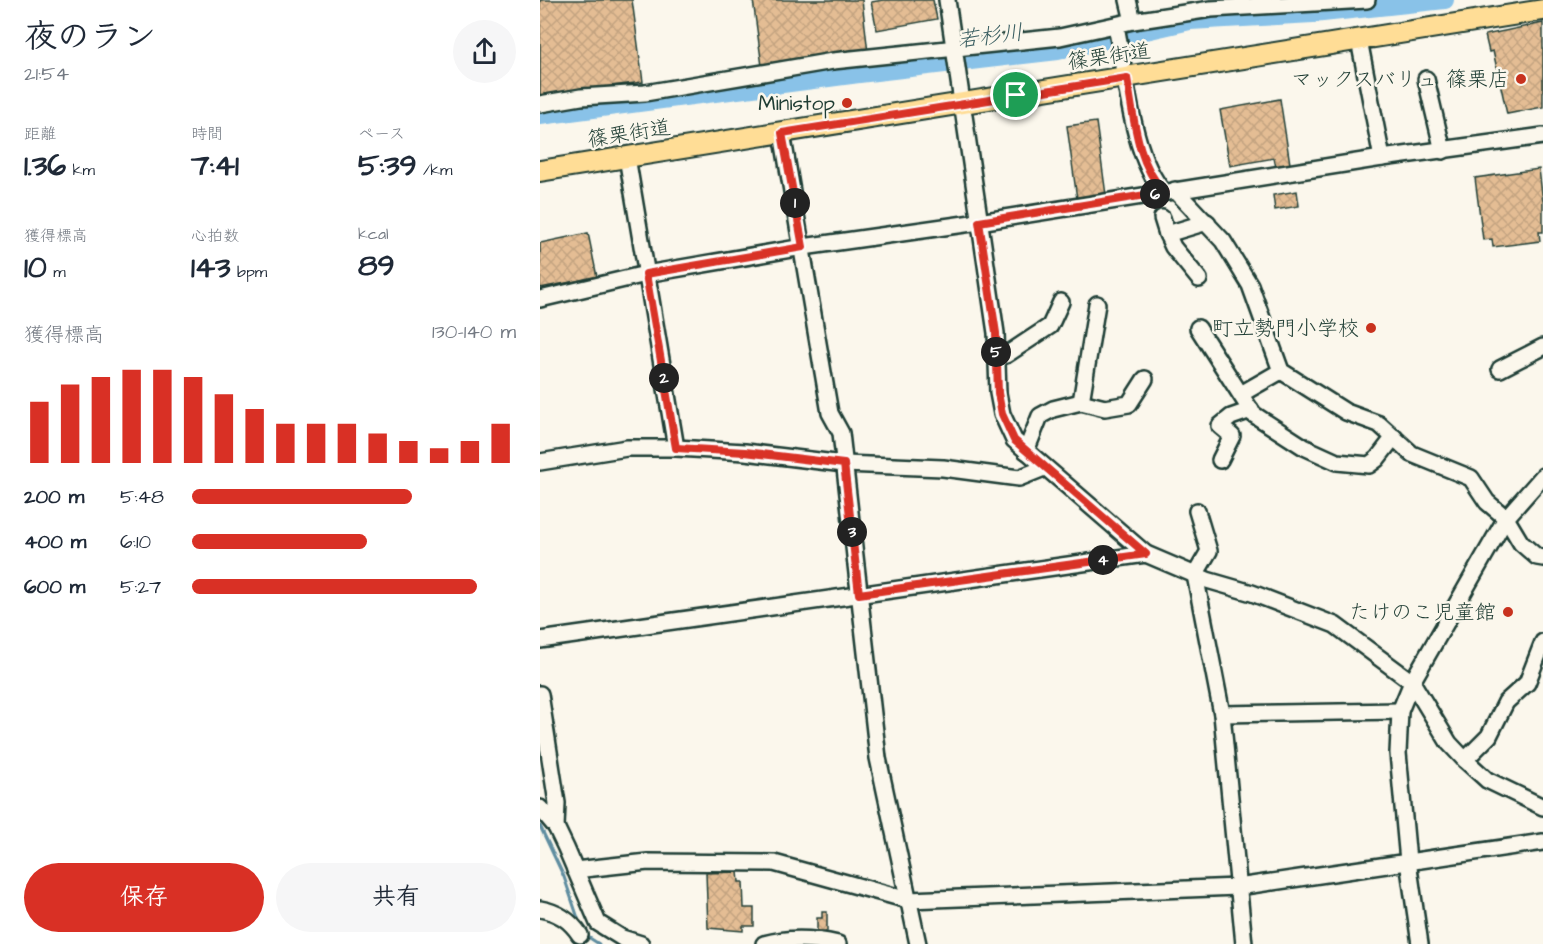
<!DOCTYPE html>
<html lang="ja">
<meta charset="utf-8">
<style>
body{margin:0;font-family:"Architects Daughter","Klee One",sans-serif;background:#f6f6f7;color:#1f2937;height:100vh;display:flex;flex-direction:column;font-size:22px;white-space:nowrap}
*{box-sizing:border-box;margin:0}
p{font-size:20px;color:#747a83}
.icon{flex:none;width:33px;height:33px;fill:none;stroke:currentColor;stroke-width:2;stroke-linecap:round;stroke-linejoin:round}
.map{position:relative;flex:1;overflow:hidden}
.details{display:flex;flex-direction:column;background:#fff;width:540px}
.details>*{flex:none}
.pin{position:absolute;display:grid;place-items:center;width:51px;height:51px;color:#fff;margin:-26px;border:3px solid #fff;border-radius:50%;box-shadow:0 2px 6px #0007}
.km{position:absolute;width:30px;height:30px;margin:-15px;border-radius:50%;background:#222;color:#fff;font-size:16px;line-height:30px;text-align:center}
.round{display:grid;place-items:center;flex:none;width:63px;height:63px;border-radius:32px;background:#f6f6f7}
.summary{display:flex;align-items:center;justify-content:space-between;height:102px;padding:0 24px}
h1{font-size:33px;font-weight:700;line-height:45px}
.figures{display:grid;grid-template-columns:repeat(3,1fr);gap:9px;height:102px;padding:6px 24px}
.figures div{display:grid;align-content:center}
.figures b{font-size:30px;font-weight:700}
.figures small{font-size:16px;font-weight:400}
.figures p{font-size:16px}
.chart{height:168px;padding:12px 24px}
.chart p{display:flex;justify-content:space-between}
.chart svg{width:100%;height:108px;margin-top:6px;stroke:#d93025;stroke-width:6}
.primary-button{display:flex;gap:12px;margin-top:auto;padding:12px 24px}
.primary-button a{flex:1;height:69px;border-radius:36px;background:#d93025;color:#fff;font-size:24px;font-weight:700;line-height:69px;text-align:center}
.primary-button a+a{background:#f6f6f7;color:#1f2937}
ul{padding:0 24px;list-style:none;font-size:20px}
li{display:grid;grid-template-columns:96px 72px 1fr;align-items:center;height:45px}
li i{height:15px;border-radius:8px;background:#d93025}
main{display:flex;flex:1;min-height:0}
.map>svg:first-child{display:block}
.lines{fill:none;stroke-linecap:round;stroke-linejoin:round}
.stream{stroke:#5f8da0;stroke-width:3}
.river{stroke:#89c2e8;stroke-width:18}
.building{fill:url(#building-cross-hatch);stroke:#1f3d34;stroke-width:1.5}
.minor-casing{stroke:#1f3d34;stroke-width:20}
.major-casing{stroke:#1f3d34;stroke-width:24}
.minor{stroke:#fbf7ec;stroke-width:15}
.major{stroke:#ffdd96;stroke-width:20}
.route-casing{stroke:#fff;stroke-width:12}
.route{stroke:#d93025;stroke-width:8}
.poi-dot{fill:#c8321e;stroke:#fbf7ec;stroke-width:2}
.labels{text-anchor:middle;stroke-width:5;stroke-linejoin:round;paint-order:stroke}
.street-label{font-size:21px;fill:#1f3d34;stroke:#fbf7ec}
.poi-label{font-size:21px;fill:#1f3d34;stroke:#fbf7ec;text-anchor:end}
.water-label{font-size:22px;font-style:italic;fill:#3a5e61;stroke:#fbf7ec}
</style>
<main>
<section class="details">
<div class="summary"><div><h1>夜のラン</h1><p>21:54</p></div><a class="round"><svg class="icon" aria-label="share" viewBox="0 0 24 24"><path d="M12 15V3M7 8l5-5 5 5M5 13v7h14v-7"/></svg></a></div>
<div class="figures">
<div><p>距離</p><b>1.36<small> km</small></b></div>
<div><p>時間</p><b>7:41</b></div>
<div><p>ペース</p><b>5:39<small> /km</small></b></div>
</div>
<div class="figures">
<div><p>獲得標高</p><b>10<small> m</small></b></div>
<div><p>心拍数</p><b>143<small> bpm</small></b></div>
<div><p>kcal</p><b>89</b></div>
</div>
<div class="chart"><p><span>獲得標高</span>130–140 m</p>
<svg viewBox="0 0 160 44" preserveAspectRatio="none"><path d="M5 44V19M15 44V12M25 44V9M35 44V6M45 44V6M55 44V9M65 44V16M75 44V22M85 44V28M95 44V28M105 44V28M115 44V32M125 44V35M135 44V38M145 44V35M155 44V28"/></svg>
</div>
<ul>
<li><b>200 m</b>5:48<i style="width:68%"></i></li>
<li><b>400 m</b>6:10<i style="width:54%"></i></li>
<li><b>600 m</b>5:27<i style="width:88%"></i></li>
</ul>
<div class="primary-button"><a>保存</a><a>共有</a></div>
</section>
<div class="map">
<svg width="1003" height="944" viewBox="0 0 1003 944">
<defs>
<pattern id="building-cross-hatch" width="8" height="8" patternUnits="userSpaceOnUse" patternTransform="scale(1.5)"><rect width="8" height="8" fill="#e4bd94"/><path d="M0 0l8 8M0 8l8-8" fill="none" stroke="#c3a380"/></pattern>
</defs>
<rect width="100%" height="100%" fill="#fbf7ec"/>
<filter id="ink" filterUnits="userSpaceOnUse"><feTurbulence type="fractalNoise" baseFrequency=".0167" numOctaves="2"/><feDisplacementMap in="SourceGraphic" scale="12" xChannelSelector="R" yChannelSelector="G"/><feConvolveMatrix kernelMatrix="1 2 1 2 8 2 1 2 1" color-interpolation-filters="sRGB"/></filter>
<g filter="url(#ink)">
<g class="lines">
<g class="stream">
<path d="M0,826L24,877L40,924"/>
<path d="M45,935L59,944"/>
</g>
<path class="river" d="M0,116L319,74L518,51L650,21L773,14L905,0"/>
</g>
<g class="building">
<path d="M0,0H92L103,82L0,95Z"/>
<path d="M213,0H322L328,53L222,66Z"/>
<path d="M343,0H393L397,19L337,30L331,2Z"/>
<path d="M1003,23V107L967,114L953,51L949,52L945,35Z"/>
<path d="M740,99L750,164L736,167L734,158L690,166L680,110Z"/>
<path d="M556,122L566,195L537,199L527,126Z"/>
<path d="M999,169L1003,202V232H999L1000,241L953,247L952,239L943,240L935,178Z"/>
<path d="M757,191L759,206L735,210L733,195Z"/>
<path d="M48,233L57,277L0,288V243Z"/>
<path d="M198,872L199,882H203L204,908H214V926H203V931L168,928L166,873Z"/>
<path d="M282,912H287V931H277V918H282Z"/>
</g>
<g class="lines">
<g class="minor-casing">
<g id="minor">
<path d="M407,0L456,333L458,393L462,414L474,440L606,554L667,580L712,593L795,625L872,682L909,743L925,760L947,780L1003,807"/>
<path d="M588,0L593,21"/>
<path d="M576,26C586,74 591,156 624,192"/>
<path d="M819,40L842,158"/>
<path d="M886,79L903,151"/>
<path d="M0,104L41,97L105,93L293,61L520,37L593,21L671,9L827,0"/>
<path d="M242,133L290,413L301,433L338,758L378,944"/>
<path d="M87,157L136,448"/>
<path d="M635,190L683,241L710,285L741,371L806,412L839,424L872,454L931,478L947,502L966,518L981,543L997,557L1003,558"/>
<path d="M622,218L627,234"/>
<path d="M659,279L633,247L627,234L667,222"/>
<path d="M0,299L106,274L263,247L439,222L842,158L1003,136"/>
<path d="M658,328L713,414L764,447L797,462L829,465L837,459L854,437"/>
<path d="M457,356L466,355L510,326L521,302"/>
<path d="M960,369L1003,347"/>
<path d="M701,394L741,371"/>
<path d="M541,402L557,304"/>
<path d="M486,451L500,416L513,409L541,402L565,408L589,404L605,379"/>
<path d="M680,460L692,436L680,426L691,417L711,410"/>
<path d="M0,462L87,448H136L205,452L304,464L403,468L479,478L504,468"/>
<path d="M657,511L669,551L655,575L682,714L704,944"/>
<path d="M0,640L606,554"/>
<path d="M0,694L17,803L16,827"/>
<path d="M682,714L860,711"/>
<path d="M925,760L949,736L966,702L987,683L1003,642"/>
<path d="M0,808L16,827L26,848L58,923L82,938L101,944"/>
<path d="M35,870L108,862L234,863L368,900L698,887L1003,842"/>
<path d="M0,909C18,912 30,920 40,935"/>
<path d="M224,944C249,937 273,938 298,944"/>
<path d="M880,944L868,861L858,753L860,711L872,682L966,518L1003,476"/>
</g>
</g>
<g class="major-casing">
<path id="major" d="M0,171L1003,10"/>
</g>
<use href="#minor" class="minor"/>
<use href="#major" class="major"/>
</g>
</g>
<g class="lines" filter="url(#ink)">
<g class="route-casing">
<path id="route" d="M587,78C594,117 596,162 624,192L439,222L456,333L458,393L462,414L474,440L606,554L319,594L304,464L205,452L136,448L106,274L263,247L242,133Z"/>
</g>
<use href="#route" class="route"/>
</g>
<g class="poi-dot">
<circle cx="981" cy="79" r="6"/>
<circle cx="307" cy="103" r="6"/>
<circle cx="831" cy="328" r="6"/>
<circle cx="968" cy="612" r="6"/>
</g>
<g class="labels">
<g class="street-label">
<text transform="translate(569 56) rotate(-8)" y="7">篠栗街道</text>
<text transform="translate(89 133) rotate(-9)" y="7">篠栗街道</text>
</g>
<g class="poi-label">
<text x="969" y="86">マックスバリュ 篠栗店</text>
<text x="295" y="110">Ministop</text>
<text x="819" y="335">町立勢門小学校</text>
<text x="956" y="619">たけのこ児童館</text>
</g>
<g class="water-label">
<text transform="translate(450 35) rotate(-7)" y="8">若杉川</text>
</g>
</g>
</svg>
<div class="pin" style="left:476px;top:95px;background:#1e9e55"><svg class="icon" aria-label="arrive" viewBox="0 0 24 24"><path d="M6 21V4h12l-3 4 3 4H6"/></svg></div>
<b class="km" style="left:255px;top:203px">1</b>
<b class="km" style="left:124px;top:378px">2</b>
<b class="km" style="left:312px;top:532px">3</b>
<b class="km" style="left:563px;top:560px">4</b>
<b class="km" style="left:456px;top:352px">5</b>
<b class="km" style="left:615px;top:194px">6</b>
</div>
</main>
